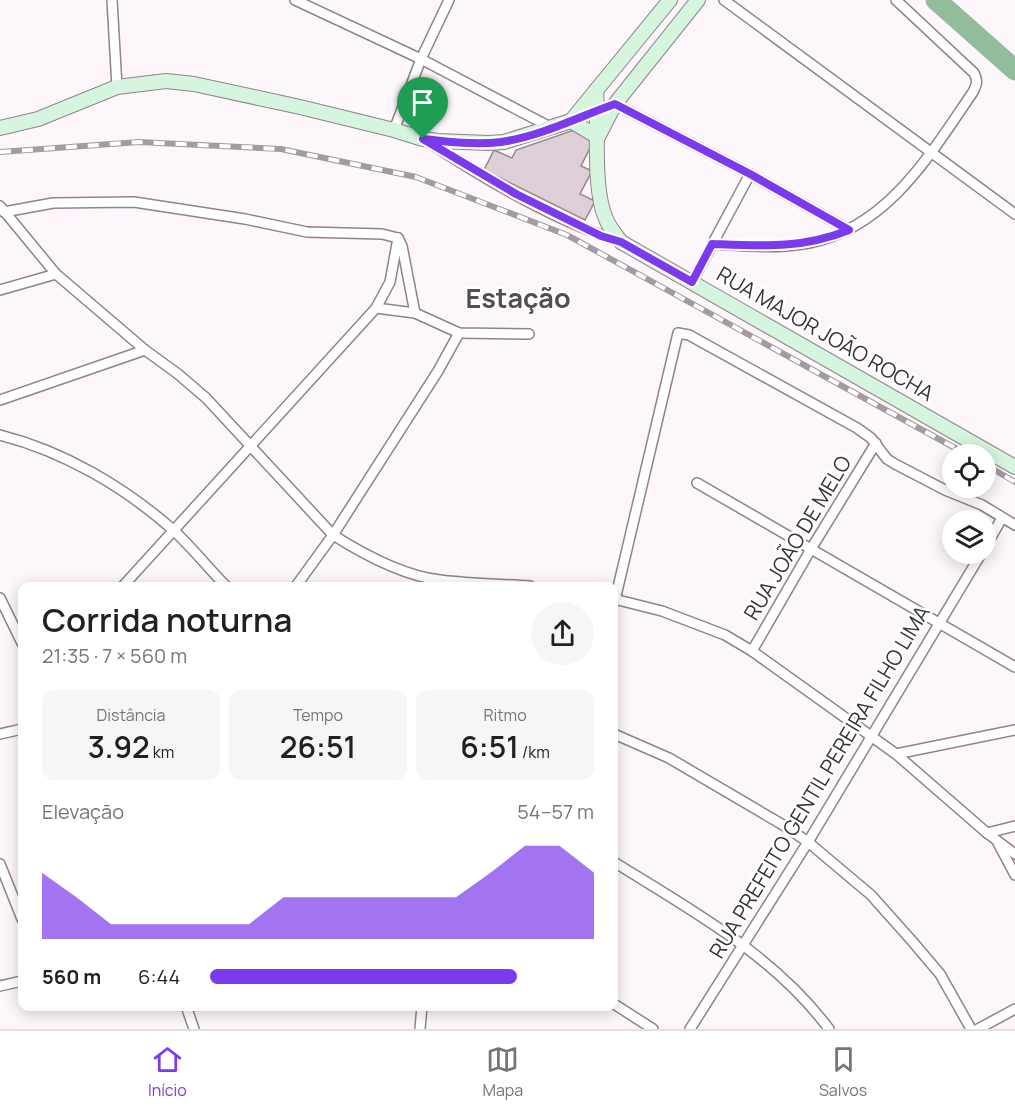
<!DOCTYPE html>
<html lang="pt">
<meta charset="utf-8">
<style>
body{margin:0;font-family:Manrope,sans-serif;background:#f6f6f6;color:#202124;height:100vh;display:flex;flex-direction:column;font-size:22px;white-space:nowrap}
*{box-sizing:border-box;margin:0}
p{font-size:20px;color:#757577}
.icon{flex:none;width:33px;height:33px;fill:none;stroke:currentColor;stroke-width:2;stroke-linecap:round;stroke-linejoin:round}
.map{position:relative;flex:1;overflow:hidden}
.drawer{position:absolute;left:18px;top:582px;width:600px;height:429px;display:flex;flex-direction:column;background:#fff;border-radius:12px;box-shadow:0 3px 15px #0003}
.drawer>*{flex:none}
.fabs{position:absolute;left:942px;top:444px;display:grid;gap:12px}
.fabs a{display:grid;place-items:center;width:54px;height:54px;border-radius:50%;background:#fff;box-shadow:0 3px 15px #0003;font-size:30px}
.pin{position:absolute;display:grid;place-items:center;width:51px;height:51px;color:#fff;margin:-62px -26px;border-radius:50% 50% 50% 0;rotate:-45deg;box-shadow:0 0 6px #0007}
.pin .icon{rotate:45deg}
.round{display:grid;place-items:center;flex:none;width:63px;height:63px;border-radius:32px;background:#f6f6f6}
.summary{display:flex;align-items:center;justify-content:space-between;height:102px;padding:0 24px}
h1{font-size:33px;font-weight:600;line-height:45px}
.figures{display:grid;grid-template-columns:repeat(3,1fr);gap:9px;height:102px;padding:6px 24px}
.figures div{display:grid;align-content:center;border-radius:12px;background:#f6f6f6;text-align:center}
.figures b{font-size:30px;font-weight:600}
.figures small{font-size:16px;font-weight:400}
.figures p{font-size:16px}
.chart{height:168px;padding:12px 24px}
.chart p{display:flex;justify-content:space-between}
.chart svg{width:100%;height:108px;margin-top:6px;fill:#7c3aed;opacity:.7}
ul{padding:0 24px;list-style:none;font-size:20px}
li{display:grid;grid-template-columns:96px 72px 1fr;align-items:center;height:45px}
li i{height:15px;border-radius:8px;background:#7c3aed}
.menu{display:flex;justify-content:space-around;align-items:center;height:84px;border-top:2px solid #e0e0e0;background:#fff;font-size:16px;color:#757577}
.menu a{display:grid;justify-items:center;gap:3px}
.menu .active{color:#7c3aed}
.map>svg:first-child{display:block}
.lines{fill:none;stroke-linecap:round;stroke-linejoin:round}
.river{stroke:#93bc9d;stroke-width:21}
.building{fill:#deced8;stroke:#968690;stroke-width:1.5}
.minor-casing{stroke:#91828b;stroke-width:12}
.secondary-casing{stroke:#91828b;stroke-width:16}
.minor{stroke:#fff;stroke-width:9}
.secondary{stroke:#d5f5df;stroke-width:14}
.rail-casing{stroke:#a29ca0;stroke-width:6}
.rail{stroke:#fff;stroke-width:4;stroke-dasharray:11;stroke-linecap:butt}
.route-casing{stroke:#fff;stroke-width:12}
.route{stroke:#7c3aed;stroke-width:8}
.labels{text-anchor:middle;stroke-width:5;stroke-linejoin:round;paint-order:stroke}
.street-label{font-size:21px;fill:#393337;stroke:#fff}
.district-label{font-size:27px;font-weight:bold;fill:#594b54;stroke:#fff}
</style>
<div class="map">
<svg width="1015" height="1029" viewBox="0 0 1015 1029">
<rect width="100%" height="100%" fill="#fdf6fb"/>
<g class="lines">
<path class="river" d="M936,0L1015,70"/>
</g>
<path class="building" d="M574,130L594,140L581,166L592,171L580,194L595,201L585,220L484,170L494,150L512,158L516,150Z"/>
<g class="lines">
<g class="minor-casing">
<g id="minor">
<path d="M112,0L117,87"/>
<path d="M295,0L421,59L552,128"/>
<path d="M724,0L1015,214"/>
<path d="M615,104L750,174L849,230"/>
<path d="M394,130L421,59L449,0"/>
<path d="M427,141C484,179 556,221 621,242"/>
<path d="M0,206L56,274L145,350L178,374L206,398L333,535C363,554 405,576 440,580C470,584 500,584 530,586"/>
<path d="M4,212L53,203L134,202L245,219L307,232L382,234L398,238"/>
<path d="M398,238L402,246L415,313"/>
<path d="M712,244C744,246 777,249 809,243C888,228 931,153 973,92C977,84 978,81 974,73L896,0"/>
<path d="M692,282L750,174"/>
<path d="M0,290L56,274"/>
<path d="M376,308L415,313L459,333L529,334"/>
<path d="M0,400L145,350"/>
<path d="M0,435C63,451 123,486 172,529C191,546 208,568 226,586"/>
<path d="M697,483L1015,667"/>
<path d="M986,546L1002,518"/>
<path d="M123,586L376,308L390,282L398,238"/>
<path d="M296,586L333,535L438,371L459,333"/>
<path d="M0,598L22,643"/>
<path d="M614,599L662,611L725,635L752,651L896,754L987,833L1015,854"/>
<path d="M615,600L678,333L689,335L857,428L871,438L887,459L895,464L945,490L982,505L1015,525"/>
<path d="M752,651L811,549L876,443"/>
<path d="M0,734L22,729"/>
<path d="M614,734L669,758L783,825L808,842L871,895L912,941L940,974L971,1029"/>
<path d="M896,754L1015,730"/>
<path d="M987,833L1015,826"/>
<path d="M998,843L1015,875"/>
<path d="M614,862C691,910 774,955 829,1029"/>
<path d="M0,864L22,919"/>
<path d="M0,986L22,981"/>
<path d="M614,1004L653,1029"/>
<path d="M186,1006L194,1029"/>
<path d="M420,1029L422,1006"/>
<path d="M690,1029L808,842L981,554"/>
<path d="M978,1029L1015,1009"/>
</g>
</g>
<g class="secondary-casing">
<g id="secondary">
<path d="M596,90C599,126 592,188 606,219C609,227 616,235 621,242L1015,467"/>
<path d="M571,121L670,0"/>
<path d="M0,128L38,119L117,87L166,81L194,84L300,107L394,130L423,139L438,141L488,143L504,142L571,121L598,137"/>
<path d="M599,135L615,104L698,0"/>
</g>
</g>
<use href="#minor" class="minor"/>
<use href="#secondary" class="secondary"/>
<g class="rail-casing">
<g id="rail">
<path d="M0,152L139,142L281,149L416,177L567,235L966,454"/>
<path d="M986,465L1015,482"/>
</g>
</g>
<use href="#rail" class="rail"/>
</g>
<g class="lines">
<g class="route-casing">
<path id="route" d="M615,104L750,174L849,230C802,249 762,246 712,244L692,282L621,242L601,236L516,194L423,139C449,142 476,145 501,142C541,136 578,117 615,104Z"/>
</g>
<use href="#route" class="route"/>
</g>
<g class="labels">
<g class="street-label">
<text transform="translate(825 334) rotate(30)" y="7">RUA MAJOR JOÃO ROCHA</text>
<text transform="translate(798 538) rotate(-59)" y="7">RUA JOÃO DE MELO</text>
<text transform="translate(820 782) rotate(-59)" y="7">RUA PREFEITO GENTIL PEREIRA FILHO LIMA</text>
</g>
<g class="district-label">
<text x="518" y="308">Estação</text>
</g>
</g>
</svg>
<div class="fabs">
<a><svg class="icon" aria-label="locate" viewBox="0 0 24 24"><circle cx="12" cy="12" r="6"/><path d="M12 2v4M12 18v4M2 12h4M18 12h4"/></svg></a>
<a><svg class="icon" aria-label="layers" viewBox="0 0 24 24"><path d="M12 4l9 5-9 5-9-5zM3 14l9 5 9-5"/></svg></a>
</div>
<div class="pin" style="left:423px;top:139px;background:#1e9e55"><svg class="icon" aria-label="arrive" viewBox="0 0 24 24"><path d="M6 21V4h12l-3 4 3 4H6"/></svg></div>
<section class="drawer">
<div class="summary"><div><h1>Corrida noturna</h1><p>21:35 · 7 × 560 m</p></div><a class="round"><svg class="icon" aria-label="share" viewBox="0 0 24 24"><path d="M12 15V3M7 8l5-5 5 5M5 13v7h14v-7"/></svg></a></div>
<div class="figures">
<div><p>Distância</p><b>3.92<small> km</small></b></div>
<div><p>Tempo</p><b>26:51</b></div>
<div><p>Ritmo</p><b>6:51<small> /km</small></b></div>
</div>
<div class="chart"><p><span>Elevação</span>54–57 m</p>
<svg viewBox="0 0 160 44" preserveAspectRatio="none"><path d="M0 44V17L10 27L20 38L30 38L40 38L50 38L60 38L70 27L80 27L90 27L100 27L110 27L120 27L130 17L140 6L150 6L160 17V44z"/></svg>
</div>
<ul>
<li><b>560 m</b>6:44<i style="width:80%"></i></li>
</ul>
</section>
</div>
<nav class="menu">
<a class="active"><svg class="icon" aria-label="home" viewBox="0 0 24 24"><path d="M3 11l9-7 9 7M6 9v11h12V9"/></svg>Início</a>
<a><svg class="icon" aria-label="map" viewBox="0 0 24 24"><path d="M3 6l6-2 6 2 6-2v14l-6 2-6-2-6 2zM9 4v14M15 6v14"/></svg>Mapa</a>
<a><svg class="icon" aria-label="saved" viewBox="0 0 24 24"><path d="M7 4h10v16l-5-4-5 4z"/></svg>Salvos</a>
</nav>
